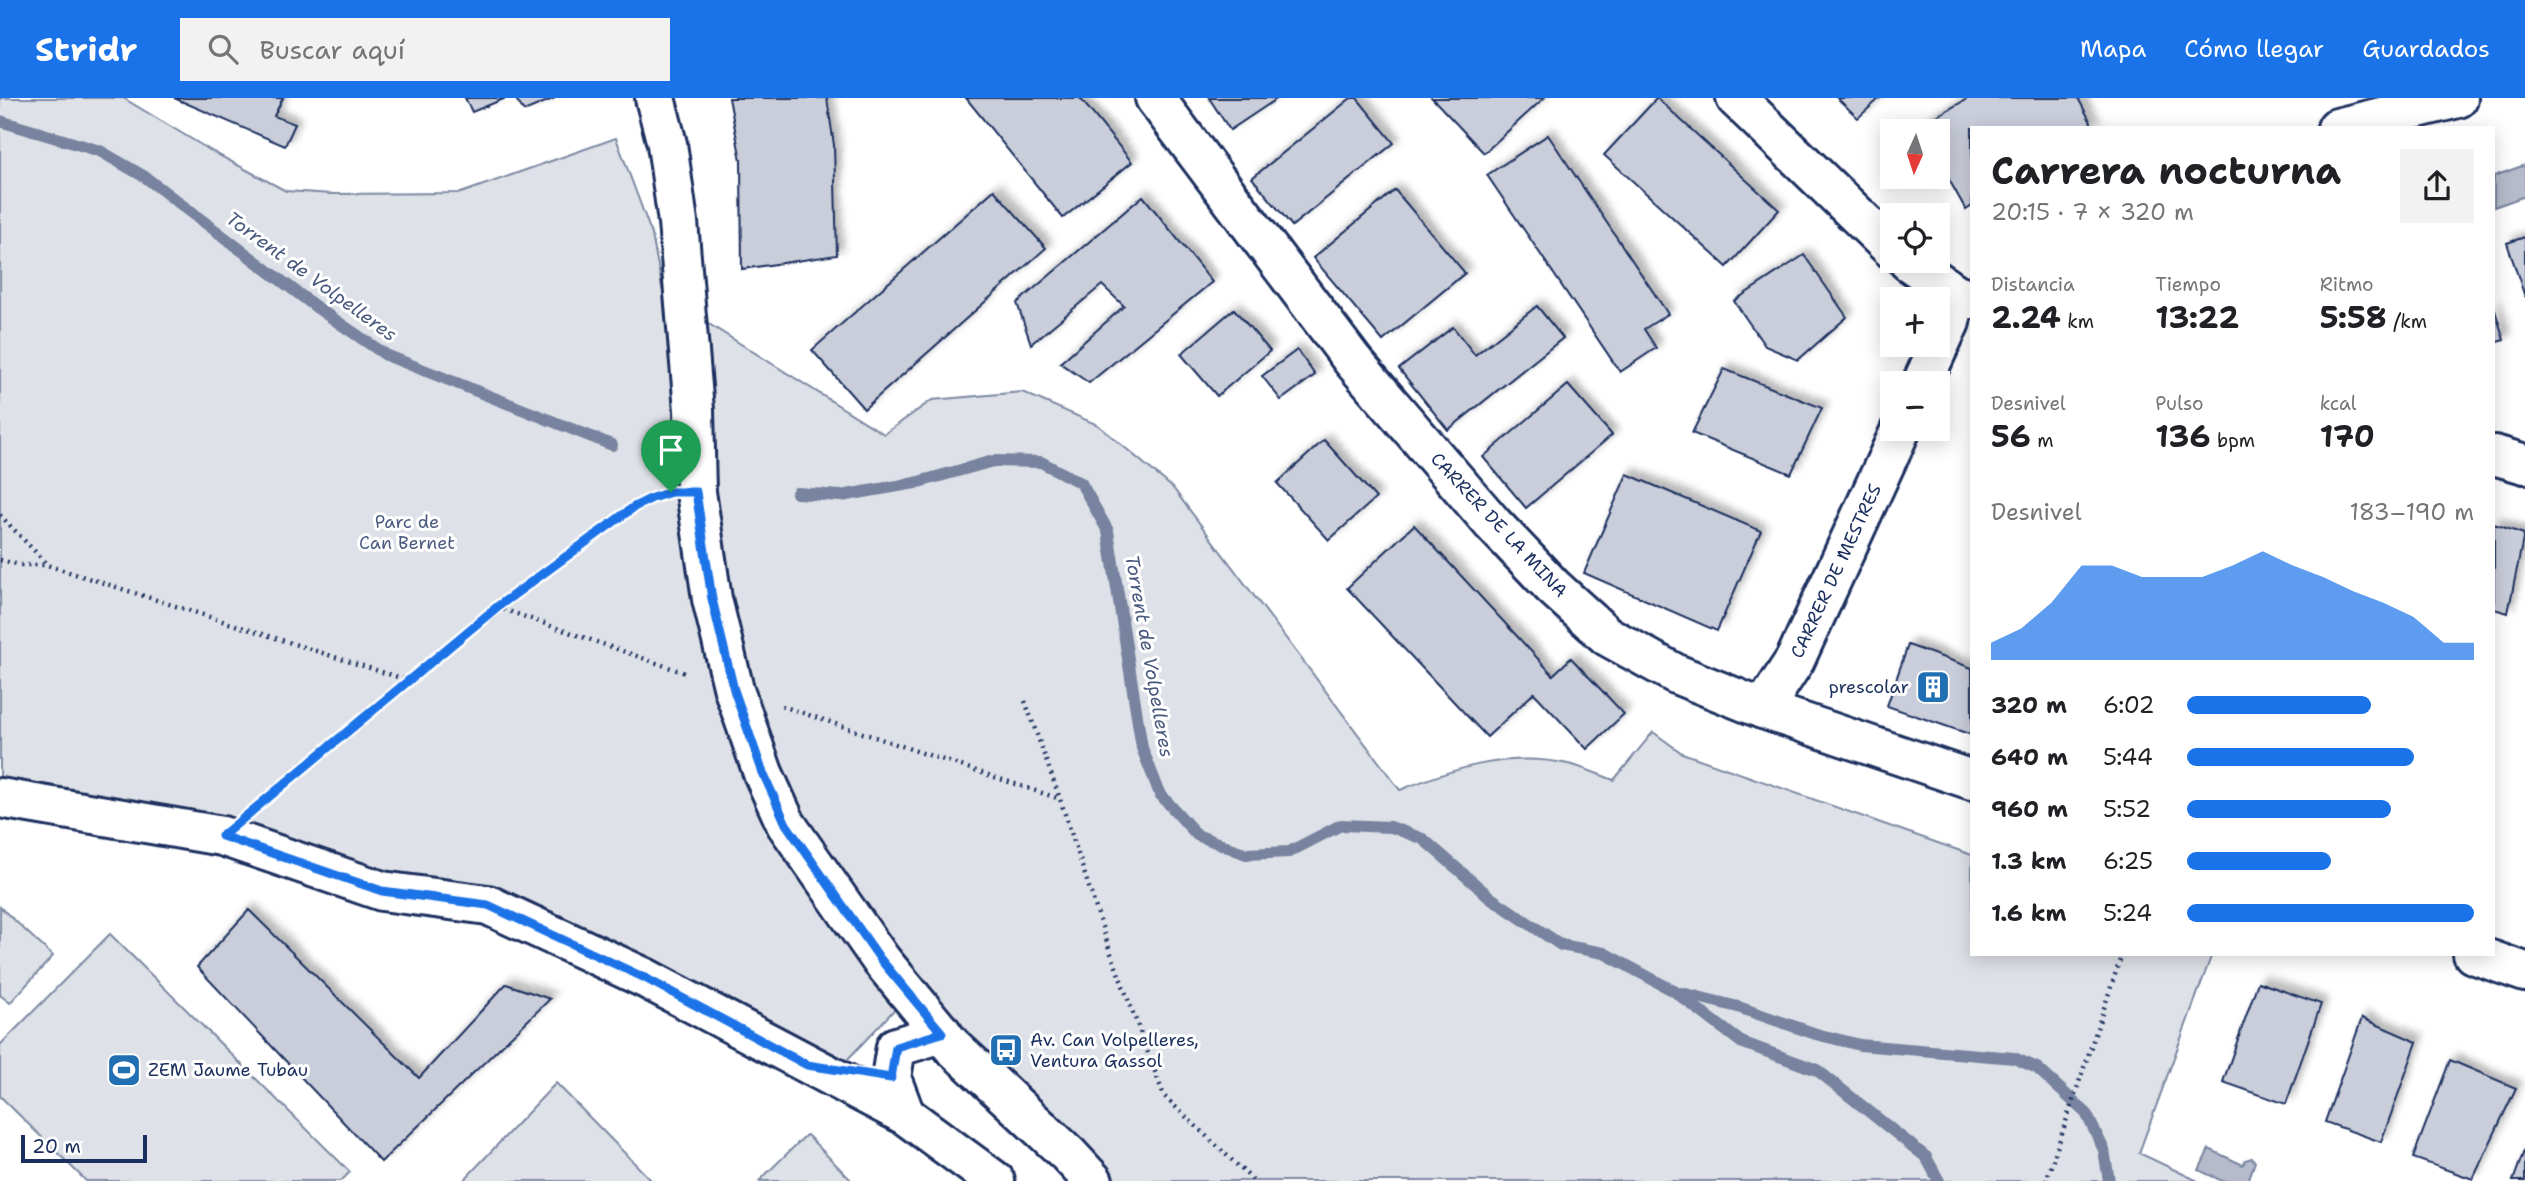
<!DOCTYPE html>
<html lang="es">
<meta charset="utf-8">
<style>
body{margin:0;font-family:"Shantell Sans",sans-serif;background:#f2f2f2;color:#202124;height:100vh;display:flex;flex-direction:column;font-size:26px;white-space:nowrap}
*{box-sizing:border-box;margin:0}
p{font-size:23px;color:#757577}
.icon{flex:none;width:38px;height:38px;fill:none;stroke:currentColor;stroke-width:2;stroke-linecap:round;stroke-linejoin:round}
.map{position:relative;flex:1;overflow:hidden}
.drawer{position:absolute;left:1970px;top:28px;width:525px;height:830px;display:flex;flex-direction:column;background:#fff;border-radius:0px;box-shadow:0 4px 18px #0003}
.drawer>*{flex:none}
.needle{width:46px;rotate:183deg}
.tools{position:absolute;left:1880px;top:21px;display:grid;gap:14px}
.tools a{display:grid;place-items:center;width:70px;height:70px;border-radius:0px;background:#fff;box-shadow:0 4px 18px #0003;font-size:35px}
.scale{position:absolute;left:21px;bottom:18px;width:126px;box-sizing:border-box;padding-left:7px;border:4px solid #1b2f5e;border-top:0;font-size:19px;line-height:24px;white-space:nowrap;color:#1b2f5e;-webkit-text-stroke:5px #fff;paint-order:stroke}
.pin{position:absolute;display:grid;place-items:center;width:60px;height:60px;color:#fff;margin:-72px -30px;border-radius:50% 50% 50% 0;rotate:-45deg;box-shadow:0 0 7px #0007}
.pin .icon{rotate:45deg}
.round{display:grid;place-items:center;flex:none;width:74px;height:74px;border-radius:0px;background:#f2f2f2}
.overview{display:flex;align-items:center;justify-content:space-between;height:119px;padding:0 21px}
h1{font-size:38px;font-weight:700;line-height:52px}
.metrics{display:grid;grid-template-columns:repeat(3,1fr);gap:10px;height:119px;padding:7px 21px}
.metrics div{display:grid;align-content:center}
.metrics b{font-size:30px;font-weight:700}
.metrics small{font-size:19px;font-weight:400}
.metrics p{font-size:19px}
.chart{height:196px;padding:14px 21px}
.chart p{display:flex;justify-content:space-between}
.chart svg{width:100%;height:126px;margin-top:7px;fill:#1a73e8;opacity:.7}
ul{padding:0 21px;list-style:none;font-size:23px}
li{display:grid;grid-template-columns:112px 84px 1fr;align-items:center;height:52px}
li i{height:18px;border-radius:9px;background:#1a73e8}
header{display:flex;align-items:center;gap:42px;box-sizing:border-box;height:98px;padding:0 35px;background:#1a73e8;color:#fff}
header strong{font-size:33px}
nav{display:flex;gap:38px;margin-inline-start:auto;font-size:24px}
.search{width:490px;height:63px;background:#f2f2f2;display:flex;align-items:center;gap:18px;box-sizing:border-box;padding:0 24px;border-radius:0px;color:#757577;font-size:26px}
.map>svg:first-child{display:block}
.green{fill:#dee1e7;stroke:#7c88a2;stroke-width:2}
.water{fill:#b5bbca;stroke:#77839f;stroke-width:2}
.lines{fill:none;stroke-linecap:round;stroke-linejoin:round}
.stream{stroke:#77839f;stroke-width:12}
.building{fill:#caceda;stroke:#1b2f5e;stroke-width:2;filter:url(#shadow)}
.street-casing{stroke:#1b2f5e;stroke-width:44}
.path{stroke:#1b2f5e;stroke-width:4.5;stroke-dasharray:2 5;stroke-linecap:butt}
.street{stroke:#fff;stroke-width:38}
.route-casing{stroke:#fff;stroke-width:14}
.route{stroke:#1a73e8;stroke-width:9}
.labels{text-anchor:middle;stroke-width:6;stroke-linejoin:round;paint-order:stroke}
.park-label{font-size:18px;fill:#4c5c80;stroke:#fff}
.street-label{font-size:18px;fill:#1b2f5e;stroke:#fff}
.poi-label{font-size:18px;fill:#1b2f5e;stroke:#fff;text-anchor:start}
.water-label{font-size:19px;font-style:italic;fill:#49597e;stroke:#fff}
</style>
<header>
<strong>Stridr</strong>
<div class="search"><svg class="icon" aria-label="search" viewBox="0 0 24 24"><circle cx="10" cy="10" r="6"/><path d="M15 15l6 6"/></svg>Buscar aquí</div>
<nav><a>Mapa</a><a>Cómo llegar</a><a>Guardados</a></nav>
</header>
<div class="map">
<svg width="2525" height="1083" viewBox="0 0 2525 1083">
<defs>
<filter id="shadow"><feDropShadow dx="6" dy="-6" stdDeviation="3.5" flood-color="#0004"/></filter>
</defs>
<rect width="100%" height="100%" fill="#fff"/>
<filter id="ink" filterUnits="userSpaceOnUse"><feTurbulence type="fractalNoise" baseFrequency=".0143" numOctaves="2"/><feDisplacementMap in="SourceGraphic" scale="14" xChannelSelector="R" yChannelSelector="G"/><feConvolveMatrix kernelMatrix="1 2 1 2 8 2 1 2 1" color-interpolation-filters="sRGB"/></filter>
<g filter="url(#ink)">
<g class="green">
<path d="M0,0H123L213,54L286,93L332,96L461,95L616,40L652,137L667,215L704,223L884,336L932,302L1022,294L1098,327L1173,390L1400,692C1454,670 1509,653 1568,666C1583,669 1599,677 1614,682L1653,634L1682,655L1972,757V856H2212L2139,1055L2198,1083H1096L908,897L831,979L488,809L0,701Z"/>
<path d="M0,809L53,858L10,905L0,897Z"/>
<path d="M110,836L350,1074L341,1083H86L0,998V947Z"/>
<path d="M556,985L652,1083H463Z"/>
<path d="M807,1037L852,1083H759L806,1037Z"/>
</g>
<g class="water">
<path d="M2525,67V98L2494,109V78Z"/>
<path d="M2209,1051L2243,1067L2245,1062L2252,1060L2255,1064L2248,1083H2222L2199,1072Z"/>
</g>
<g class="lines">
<g class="stream">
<path d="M0,23L100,53L145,79L316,209L386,257L612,347"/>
<path d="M797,395L841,398L915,385L993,363L1041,364L1081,385L1108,433L1142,650L1160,696L1197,737L1246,756L1289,754L1341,727L1391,729L1423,741L1491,800L1561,847L1604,855L1674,893L1741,944L1817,972L1926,1059L1939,1083"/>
<path d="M1682,895L1738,909L1816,936L1860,947L2014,960L2037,970L2086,1015L2104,1052L2109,1083"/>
</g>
</g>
<g class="building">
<path d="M174,0H283L274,18L295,26L285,48Z"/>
<path d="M465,0H506L472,14Z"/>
<path d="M515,0H555L524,13Z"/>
<path d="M729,0H827L834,47L837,157L742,171L741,62Z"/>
<path d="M966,0H1080L1132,64L1063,120Z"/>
<path d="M1209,0H1278L1230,32Z"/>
<path d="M1351,0H1357L1394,45L1292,128L1252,80Z"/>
<path d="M1432,0H1544L1484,55Z"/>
<path d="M1657,0L1779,112L1727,169L1604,57Z"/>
<path d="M1837,0H1880L1858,20Z"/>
<path d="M1969,0H2078L2094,30H1972V108L1966,112L1937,60V33H1923L1919,28Z"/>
<path d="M1548,37L1668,216L1644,231L1656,250L1620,274L1487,77Z"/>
<path d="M994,92L1046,150L864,311L812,252Z"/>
<path d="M1395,92L1465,175L1383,243L1313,160Z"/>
<path d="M1143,98L1212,184L1089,285L1060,265L1124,208L1102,187L1031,246L1017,205Z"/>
<path d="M2525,139V199L2507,145Z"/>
<path d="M1804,157L1847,219L1798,262L1765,248L1734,203Z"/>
<path d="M1537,208L1563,240L1448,332L1399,271L1453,229L1475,257Z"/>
<path d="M2494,209L2504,242L2494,245Z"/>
<path d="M1234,211L1270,253L1217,298L1181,256Z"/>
<path d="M1297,252L1315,277L1281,302L1262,278Z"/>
<path d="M1724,271L1822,310L1791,376L1692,335Z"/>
<path d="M1568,287L1612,337L1526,410L1483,359Z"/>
<path d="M1324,342L1376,400L1329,442L1277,385Z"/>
<path d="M1627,376L1761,433L1717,533L1584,475Z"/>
<path d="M2494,426L2524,436L2508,515L2494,511Z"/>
<path d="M1414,427L1553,577L1571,560L1624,616L1587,651L1534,595L1487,639L1347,490Z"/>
<path d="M1908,547L1972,570V637L1887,608Z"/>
<path d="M249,812L419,980L506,886L550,901L381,1064L197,869Z"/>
<path d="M2258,884L2321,906L2286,1006L2223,984Z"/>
<path d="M2362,920L2417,944L2381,1044L2325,1024Z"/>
<path d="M2450,962L2516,990L2473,1081L2413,1060Z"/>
<path d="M2525,1050V1083H2513Z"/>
</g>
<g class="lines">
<g class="street-casing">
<g id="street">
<path d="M655,0L667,46L678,124L694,312L696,394L712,501L734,592L763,675L786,726L881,862L952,948L1068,1056L1093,1083"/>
<path d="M1155,0L1353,263L1493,426L1553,489L1607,538L1676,576L1763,611L1972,682"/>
<path d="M1736,0L1892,151"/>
<path d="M2337,30L2458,0"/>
<path d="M1908,163L1956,196L1972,201"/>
<path d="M1922,285L1950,224L1956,196"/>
<path d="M2494,357L2525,366"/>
<path d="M1763,611L1795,562L1901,331"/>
<path d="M0,700L222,738L382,793L488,807L645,880L905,1017L995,1083"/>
<path d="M2473,856L2525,874"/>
<path d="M905,1017L891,980L896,949L942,935"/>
</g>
</g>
<g class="path">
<path d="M0,417L47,466"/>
<path d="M0,462L21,467H47L407,582"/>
<path d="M497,509L688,576"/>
<path d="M1025,603L1060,701L1109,850L1164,998L1254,1083"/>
<path d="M782,608L1060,701"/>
<path d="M258,707L497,509L633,409L657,398"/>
<path d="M2046,1083L2122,856"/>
</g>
<use href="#street" class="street"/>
</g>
</g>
<g class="lines" filter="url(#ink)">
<g class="route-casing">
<path id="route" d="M671,394H696L712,501L734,592L763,675L786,726L881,862L942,935L896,949L891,980L807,967L645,880L488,807L382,793L222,738L497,509L634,409L652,400Z"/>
</g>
<use href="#route" class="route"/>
</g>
<defs>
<g id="building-square" transform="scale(1.75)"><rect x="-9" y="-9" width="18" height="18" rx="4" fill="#1f6fb2" stroke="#fff"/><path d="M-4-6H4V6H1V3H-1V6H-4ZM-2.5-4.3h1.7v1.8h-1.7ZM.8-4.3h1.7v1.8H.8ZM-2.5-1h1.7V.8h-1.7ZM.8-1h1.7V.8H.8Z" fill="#fff"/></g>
<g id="bus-square" transform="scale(1.75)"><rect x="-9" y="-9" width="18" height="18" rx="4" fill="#1f6fb2" stroke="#fff"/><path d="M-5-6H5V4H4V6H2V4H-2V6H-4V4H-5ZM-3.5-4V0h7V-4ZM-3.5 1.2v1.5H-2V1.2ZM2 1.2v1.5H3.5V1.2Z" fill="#fff"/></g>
<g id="stadium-square" transform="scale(1.75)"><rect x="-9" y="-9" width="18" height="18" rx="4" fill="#1f6fb2" stroke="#fff"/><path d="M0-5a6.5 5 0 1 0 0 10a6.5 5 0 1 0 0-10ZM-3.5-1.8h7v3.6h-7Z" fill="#fff"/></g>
</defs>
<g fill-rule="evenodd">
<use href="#building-square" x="1933" y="589"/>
<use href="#bus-square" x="1006" y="952"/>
<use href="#stadium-square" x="124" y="972"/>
</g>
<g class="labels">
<g class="park-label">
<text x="407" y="430">Parc de<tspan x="407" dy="21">Can Bernet</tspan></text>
</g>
<g class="street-label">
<text transform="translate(1499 427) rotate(47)" y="6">CARRER DE LA MINA</text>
<text transform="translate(1836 473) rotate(-65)" y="6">CARRER DE MESTRES</text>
</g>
<g class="poi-label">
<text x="1909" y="595" text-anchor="end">prescolar</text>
<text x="1030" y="948">Av. Can Volpelleres,<tspan x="1030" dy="21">Ventura Gassol</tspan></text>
<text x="148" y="978">ZEM Jaume Tubau</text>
</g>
<g class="water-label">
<text transform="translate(312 178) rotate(36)" y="7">Torrent de Volpelleres</text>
<text transform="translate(1150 558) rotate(80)" y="7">Torrent de Volpelleres</text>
</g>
</g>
</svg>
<div class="tools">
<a><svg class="needle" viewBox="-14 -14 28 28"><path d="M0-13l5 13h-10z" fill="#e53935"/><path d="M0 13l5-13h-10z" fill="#757577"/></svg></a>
<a><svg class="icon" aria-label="locate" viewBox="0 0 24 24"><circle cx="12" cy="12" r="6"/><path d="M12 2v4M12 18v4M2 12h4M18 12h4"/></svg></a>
<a>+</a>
<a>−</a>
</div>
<div class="scale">20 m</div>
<div class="pin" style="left:671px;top:394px;background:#1e9e55"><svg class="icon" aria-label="arrive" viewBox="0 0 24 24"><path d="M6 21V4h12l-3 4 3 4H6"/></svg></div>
<section class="drawer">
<div class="overview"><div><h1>Carrera nocturna</h1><p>20:15 · 7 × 320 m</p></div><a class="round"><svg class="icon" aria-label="share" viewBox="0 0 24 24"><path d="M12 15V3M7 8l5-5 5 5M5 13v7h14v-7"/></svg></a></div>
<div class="metrics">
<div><p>Distancia</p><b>2.24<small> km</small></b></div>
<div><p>Tiempo</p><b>13:22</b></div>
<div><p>Ritmo</p><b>5:58<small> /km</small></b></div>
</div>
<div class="metrics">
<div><p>Desnivel</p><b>56<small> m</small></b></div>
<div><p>Pulso</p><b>136<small> bpm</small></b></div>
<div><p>kcal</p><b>170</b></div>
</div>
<div class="chart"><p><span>Desnivel</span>183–190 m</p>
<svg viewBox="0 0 160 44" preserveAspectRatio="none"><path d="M0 44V38L10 33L20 24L30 11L40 11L50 15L60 15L70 15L80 11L90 6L100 11L110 15L120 20L130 24L140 29L150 38L160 38V44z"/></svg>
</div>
<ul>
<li><b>320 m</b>6:02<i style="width:64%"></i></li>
<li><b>640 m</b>5:44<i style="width:79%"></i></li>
<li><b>960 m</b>5:52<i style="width:71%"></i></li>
<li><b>1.3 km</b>6:25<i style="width:50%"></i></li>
<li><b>1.6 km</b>5:24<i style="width:100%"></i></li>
</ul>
</section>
</div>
